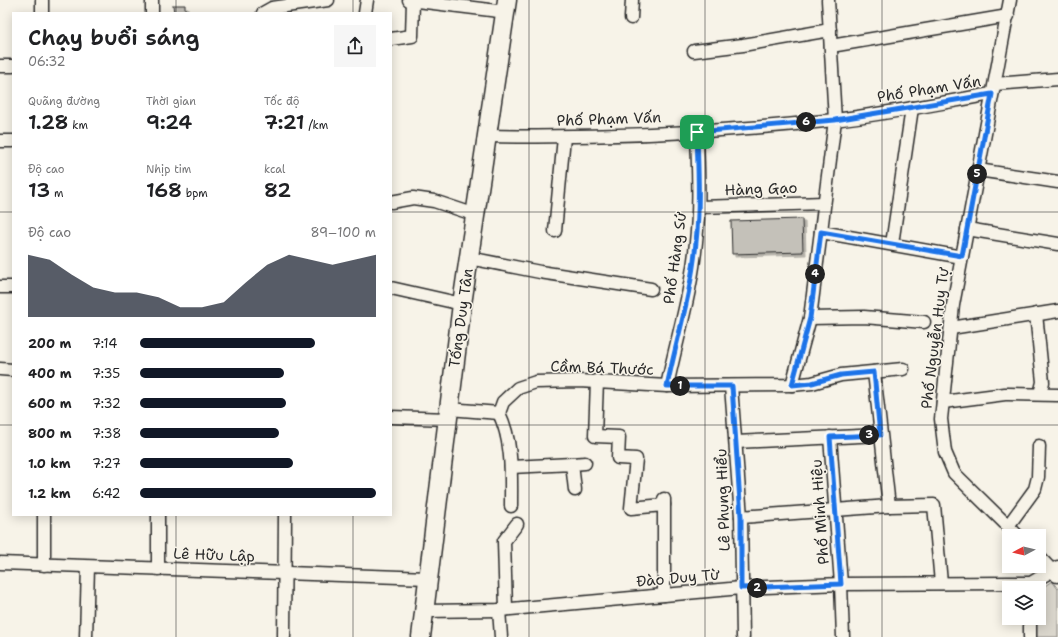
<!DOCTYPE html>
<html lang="vi">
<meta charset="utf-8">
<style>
body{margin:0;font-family:"Shantell Sans",sans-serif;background:#f6f6f6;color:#202124;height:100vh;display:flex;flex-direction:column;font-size:15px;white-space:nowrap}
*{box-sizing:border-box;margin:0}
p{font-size:13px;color:#757577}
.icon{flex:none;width:22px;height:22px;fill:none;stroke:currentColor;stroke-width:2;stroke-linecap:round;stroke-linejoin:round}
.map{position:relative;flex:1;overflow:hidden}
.drawer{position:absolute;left:12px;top:12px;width:380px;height:504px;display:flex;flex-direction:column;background:#fff;border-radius:0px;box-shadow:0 2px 10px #0003}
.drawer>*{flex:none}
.needle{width:26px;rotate:263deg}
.fabs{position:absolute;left:1002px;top:529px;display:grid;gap:8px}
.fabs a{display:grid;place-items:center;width:44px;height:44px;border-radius:0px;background:#fff;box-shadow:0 2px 10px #0003;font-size:20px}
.pin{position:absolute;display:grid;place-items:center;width:34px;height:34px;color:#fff;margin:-17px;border-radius:8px;box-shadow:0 2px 6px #0006}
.km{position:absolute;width:20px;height:20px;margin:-10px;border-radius:50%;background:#222;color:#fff;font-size:11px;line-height:20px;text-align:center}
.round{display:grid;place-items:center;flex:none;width:42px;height:42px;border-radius:0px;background:#f6f6f6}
.overview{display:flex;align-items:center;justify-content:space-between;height:68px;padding:0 16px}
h1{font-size:22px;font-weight:600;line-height:30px}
.stats{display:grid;grid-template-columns:repeat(3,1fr);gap:6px;height:68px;padding:4px 16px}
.stats div{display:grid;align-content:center}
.stats b{font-size:20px;font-weight:600}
.stats small{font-size:11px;font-weight:400}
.stats p{font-size:11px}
.chart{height:112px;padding:8px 16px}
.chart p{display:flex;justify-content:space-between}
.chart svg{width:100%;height:72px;margin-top:4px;fill:#111827;opacity:.7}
ul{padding:0 16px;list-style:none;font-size:13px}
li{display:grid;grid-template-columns:64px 48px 1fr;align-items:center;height:30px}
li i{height:10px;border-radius:5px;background:#111827}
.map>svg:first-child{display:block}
.green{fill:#dad6cc;stroke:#82807c}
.building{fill:#c4c1b9;stroke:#2b2b2b;filter:url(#shadow)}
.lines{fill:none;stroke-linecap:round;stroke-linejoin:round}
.minor-casing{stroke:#2b2b2b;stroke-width:15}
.highway-casing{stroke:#2b2b2b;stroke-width:21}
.minor{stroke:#f7f3e8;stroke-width:12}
.highway{stroke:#f7f3e8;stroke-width:18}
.route-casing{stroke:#fff;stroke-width:8}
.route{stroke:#1a73e8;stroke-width:5}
.grid{fill:none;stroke:#2b2b2b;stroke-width:1;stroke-opacity:0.55}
.labels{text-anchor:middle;stroke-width:3;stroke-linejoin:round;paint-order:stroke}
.street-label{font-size:15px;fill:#2b2b2b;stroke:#f7f3e8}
</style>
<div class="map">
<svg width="1058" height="637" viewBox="0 0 1058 637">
<defs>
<filter id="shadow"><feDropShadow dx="3" dy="3" stdDeviation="0" flood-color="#0004"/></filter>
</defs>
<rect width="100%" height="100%" fill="#f7f3e8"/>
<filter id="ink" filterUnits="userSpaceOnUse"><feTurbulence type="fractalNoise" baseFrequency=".025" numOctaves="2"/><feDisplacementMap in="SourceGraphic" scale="8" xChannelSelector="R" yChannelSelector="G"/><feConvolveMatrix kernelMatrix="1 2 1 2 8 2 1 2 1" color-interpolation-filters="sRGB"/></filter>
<g filter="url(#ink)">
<path class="green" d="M1052,581L1058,589V637H1036V618H1039V590Z"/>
<g class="building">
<path d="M173,5H185V13H174Z"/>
<path d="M802,219L803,252L732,254L731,221Z"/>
</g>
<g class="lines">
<g class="minor-casing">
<g id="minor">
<path d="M42,0V13"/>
<path d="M152,0V13"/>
<path d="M409,0L506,12"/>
<path d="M1010,0L953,305L941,419L945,452L954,473L1018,536"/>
<path d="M263,13L272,8L328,0"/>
<path d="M365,13L367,0"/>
<path d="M631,18L632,0"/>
<path d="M391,39L412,36L413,1"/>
<path d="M831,46L1008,16"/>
<path d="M694,51L743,45L830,30"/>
<path d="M0,66H13"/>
<path d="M995,84L1058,79"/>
<path d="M487,136C603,138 719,133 834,120C887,114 940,103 992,94"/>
<path d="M0,141H13"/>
<path d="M978,170L1058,182"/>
<path d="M391,202L413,198L434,201L476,215"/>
<path d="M699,207L824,203"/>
<path d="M967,229L1058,244"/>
<path d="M555,231L564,137"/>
<path d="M821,232L962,257"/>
<path d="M892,244L912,108"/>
<path d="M469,258L540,272L651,289"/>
<path d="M0,287H13"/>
<path d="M391,288L462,304"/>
<path d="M1036,314L1043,382L1040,394"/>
<path d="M810,318L864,317L924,322"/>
<path d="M951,328L1058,311"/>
<path d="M0,369L13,370"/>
<path d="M874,372L889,506"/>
<path d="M597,381L595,436L619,437L618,458L636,459L631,508L664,505"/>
<path d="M792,385L810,318L835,120L828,0"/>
<path d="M667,386C677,338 692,290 696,242C700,205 698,169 697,132"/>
<path d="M731,386L741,517L743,637"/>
<path d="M943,402L1005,394L1058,395"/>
<path d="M449,409L499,413"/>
<path d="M499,413L503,402L518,388L536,382L579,381L667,386L792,385L812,383L841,375L903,369"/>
<path d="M499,413C513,442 511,475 511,506"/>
<path d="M391,417L448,419"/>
<path d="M830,437L841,584L843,637"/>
<path d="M736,442L880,435"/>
<path d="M572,464L585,463"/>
<path d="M511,467L572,464L575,490"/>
<path d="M664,499V595"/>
<path d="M741,517L889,506L934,505L941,583"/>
<path d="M1008,526L1035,489L1038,477L1039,446"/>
<path d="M1039,557L1057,576"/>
<path d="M0,563L428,578"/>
<path d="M44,565V515"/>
<path d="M158,569V515"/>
<path d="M506,609L504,541L517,524"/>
<path d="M499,610L501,637"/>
<path d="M424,611L499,610L741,588L841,584L1031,583L1058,567"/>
<path d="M86,637L88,567"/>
<path d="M284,637L285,515"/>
<path d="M1030,637V618"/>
</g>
</g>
<g class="highway-casing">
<path id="highway" d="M421,637L462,304L507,0"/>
</g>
<use href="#minor" class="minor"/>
<use href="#highway" class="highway"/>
</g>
</g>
<g class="lines" filter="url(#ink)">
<g class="route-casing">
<path id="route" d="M992,94L962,256L821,232L810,318L792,385L812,383L841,375L874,372L880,435L830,437L841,584L741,588V517L732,386H667C677,338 692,290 696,242C700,205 698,169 697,132L835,120Z"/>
</g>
<use href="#route" class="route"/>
</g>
<path class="grid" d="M176,0V13M353,0V13M529,0V637M705,0V637M882,0V637M0,212H13M391,212H1058M0,425H13M391,425H1058M176,515V637M353,515V637"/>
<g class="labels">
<g class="street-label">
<text transform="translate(929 89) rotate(-9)" y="5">Phố Phạm Vấn</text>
<text transform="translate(609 119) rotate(-2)" y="5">Phố Phạm Vấn</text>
<text transform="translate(761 189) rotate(-2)" y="5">Hàng Gạo</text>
<text transform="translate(675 258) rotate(-82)" y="5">Phố Hàng Sứ</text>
<text transform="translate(461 318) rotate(-82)" y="5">Tống Duy Tân</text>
<text transform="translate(935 338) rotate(-83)" y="5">Phố Nguyễn Huy Tự</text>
<text transform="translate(602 368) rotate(2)" y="5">Cầm Bá Thước</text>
<text transform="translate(723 500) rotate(-92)" y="5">Lê Phụng Hiểu</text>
<text transform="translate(820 512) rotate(-94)" y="5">Phố Minh Hiệu</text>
<text transform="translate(214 555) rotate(2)" y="5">Lê Hữu Lập</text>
<text transform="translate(678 578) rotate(-5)" y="5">Đào Duy Từ</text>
</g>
</g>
</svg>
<div class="fabs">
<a><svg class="needle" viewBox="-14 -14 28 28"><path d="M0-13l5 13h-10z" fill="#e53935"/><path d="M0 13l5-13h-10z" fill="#757577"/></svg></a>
<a><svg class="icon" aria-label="layers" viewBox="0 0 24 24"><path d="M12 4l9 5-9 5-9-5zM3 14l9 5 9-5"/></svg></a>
</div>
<div class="pin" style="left:697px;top:132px;background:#1e9e55"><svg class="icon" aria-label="arrive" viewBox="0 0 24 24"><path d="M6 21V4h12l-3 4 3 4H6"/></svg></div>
<b class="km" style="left:680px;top:386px">1</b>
<b class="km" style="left:757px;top:588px">2</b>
<b class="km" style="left:869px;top:435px">3</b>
<b class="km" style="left:815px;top:274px">4</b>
<b class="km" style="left:977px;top:174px">5</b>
<b class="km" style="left:806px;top:122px">6</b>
<section class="drawer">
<div class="overview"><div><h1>Chạy buổi sáng</h1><p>06:32</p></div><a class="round"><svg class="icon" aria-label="share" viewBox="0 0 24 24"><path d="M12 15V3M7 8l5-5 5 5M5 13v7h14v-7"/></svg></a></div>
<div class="stats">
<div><p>Quãng đường</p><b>1.28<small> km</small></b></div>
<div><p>Thời gian</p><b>9:24</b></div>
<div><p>Tốc độ</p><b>7:21<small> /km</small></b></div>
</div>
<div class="stats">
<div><p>Độ cao</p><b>13<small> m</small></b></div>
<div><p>Nhịp tim</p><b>168<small> bpm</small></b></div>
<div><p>kcal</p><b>82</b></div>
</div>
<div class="chart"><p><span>Độ cao</span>89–100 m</p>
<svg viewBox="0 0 160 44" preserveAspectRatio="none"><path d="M0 44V6L10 9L20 18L30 26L40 29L50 29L60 32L70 38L80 38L90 35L100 23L110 12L120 6L130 9L140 12L150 9L160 6V44z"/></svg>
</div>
<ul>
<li><b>200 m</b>7:14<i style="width:74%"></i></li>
<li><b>400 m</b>7:35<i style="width:61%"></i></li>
<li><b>600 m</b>7:32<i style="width:62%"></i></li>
<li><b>800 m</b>7:38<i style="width:59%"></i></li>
<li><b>1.0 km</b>7:27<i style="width:65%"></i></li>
<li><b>1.2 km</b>6:42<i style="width:100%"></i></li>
</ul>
</section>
</div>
